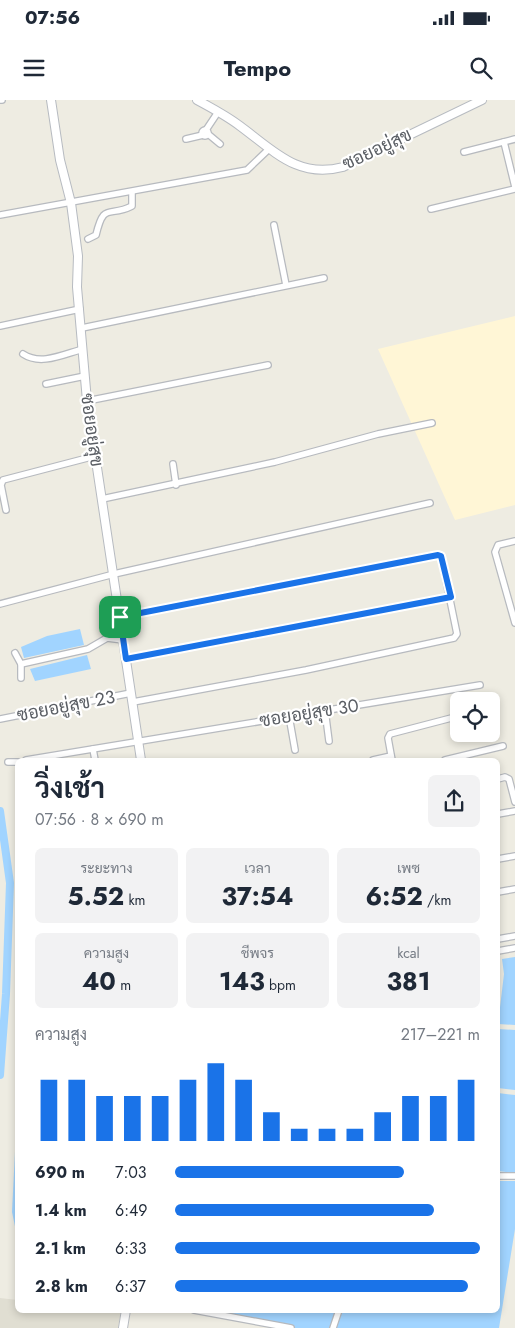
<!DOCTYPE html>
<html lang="th">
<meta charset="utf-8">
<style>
body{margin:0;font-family:Jost,Sarabun,sans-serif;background:#f2f2f3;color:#1f2937;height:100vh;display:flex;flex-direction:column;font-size:19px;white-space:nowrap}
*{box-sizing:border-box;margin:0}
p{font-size:16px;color:#747a83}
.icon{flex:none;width:28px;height:28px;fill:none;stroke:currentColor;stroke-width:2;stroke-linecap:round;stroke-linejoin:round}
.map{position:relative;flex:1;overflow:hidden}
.sheet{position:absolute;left:15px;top:658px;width:485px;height:555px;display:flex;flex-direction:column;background:#fff;border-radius:8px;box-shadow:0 2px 8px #0003}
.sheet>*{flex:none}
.fabs{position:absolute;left:450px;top:592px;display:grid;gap:10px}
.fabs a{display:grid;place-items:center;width:50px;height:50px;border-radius:8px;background:#fff;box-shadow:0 2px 8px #0003;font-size:25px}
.pin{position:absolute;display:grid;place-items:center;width:42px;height:42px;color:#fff;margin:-21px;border-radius:10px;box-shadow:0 2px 8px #0006}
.round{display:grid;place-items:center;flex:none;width:52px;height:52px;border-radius:8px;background:#f2f2f3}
.head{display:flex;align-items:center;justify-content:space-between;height:85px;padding:0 20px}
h1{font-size:28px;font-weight:700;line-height:38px}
.metrics{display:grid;grid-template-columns:repeat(3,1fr);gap:8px;height:85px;padding:5px 20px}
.metrics div{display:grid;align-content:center;border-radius:8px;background:#f2f2f3;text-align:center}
.metrics b{font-size:25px;font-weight:700}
.metrics small{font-size:14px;font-weight:400}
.metrics p{font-size:14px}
.chart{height:140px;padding:10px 20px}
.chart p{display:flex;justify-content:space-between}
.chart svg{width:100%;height:90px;margin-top:5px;stroke:#1a73e8;stroke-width:6}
ul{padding:0 20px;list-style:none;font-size:16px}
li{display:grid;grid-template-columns:80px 60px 1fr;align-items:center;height:38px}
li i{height:12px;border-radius:6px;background:#1a73e8}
.status{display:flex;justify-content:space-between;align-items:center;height:35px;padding:0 25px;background:#fff;direction:ltr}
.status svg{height:14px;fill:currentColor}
header{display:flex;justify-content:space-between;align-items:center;height:65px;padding:0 20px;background:#fff;font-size:22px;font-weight:700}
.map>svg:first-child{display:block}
.commercial{fill:#fff6d6}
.education{fill:#e0ded2}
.water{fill:#a1d4ff}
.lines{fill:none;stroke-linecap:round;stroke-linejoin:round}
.canal{stroke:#a1d4ff;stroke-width:8}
.street-casing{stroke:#b7babf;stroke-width:8}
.secondary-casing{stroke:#b7bbc1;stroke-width:10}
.street{stroke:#fff;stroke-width:5.5}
.secondary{stroke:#fff;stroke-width:8}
.route-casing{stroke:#fff;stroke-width:10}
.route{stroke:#1a73e8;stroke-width:6}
.labels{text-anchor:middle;stroke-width:4.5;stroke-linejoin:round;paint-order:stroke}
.street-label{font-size:18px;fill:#5a5e64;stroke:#fff}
</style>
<div class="status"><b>07:56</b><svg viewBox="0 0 49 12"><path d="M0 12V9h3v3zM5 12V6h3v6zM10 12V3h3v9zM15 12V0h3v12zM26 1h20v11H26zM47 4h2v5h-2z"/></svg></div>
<header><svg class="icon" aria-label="menu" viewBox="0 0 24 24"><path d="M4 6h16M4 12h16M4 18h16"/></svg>Tempo<svg class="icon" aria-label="search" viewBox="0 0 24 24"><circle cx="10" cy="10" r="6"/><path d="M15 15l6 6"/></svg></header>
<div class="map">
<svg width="515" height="1228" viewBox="0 0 515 1228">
<rect width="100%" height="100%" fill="#eeece2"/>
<path class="commercial" d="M515,216V405L455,420L378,249Z"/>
<path class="education" d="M0,1198L17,1200L18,1210L121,1211L118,1228H0Z"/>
<g class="water">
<path d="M80,529L84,545L24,558L21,547L47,536Z"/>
<path d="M87,555L91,569L35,581L30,569Z"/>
<path d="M515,857V925L498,924L504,874L502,859Z"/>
<path d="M498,929L515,930V990L498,988Z"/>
<path d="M498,993L515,995V1073L498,1071Z"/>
<path d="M15,1052H18L17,1136L12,1112Z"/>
<path d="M498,1081H515V1129L499,1228H291L193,1210H498Z"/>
</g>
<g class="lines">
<path class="canal" d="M0,711L10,783L6,894L0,975"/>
<g class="street-casing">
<g id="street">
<path d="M0,0H2"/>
<path d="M206,30L218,12"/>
<circle cx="205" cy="33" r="3"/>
<path d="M208,34L220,44"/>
<path d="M186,39L203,35"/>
<path d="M504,42L515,87"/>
<path d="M464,52L515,39"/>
<path d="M431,109L515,89"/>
<path d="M0,115L247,70L269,49"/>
<path d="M274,125L286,185"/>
<path d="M88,139L96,135C104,101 109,118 132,106V92"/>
<path d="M0,226L80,209"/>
<path d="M82,228L324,178"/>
<path d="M23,254C41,266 64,254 83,249"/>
<path d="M46,284L85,276"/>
<path d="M87,301L268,265"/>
<path d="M173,364L176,385"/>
<path d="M102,399L275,362L378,334L432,323"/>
<path d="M6,410L1,385L3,380L95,356"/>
<path d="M515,441L498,445L495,452L515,523"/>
<path d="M0,504L114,474L430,403"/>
<path d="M120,517L438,455L441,456L457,534L454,538L306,570L133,602"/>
<path d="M15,553L21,564V578"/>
<path d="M126,559L451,497"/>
<path d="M21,564L88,549L107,538L123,540"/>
<path d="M491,607H492"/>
<path d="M325,610L329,641"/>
<path d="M289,616L295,650"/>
<path d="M0,619L131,593"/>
<path d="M93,649L95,660"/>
<path d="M26,660L480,585"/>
<path d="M373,660L391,656"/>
<path d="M392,660L388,638L390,634L459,616"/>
<path d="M445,660L503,646"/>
<path d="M8,662H18"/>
<path d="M498,679L505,677L509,679L515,702"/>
<path d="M498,714L515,711"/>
<path d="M498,759L515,756"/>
<path d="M498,792L515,789"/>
<path d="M498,839L515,836"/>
<path d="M498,851L515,848"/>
<path d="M498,1076H515"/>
<path d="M194,1210L291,1228"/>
<path d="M333,1228L339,1210"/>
</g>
</g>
<g class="secondary-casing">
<g id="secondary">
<path d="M51,0L60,60L71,103L78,156L77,187L87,301L141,660"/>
<path d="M197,0C212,8 227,16 240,26C274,51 298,79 343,67L482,0"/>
<path d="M123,1228L126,1210"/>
</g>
</g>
<use href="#street" class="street"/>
<use href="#secondary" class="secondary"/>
</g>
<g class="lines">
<g class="route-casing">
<path id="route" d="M438,455L441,456L451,497L126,559L120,517Z"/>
</g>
<use href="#route" class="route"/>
</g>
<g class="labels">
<g class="street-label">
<text transform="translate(377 49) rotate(-25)" y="6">ซอยอยู่สุข</text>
<text transform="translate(92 330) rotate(82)" y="6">ซอยอยู่สุข</text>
<text transform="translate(66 606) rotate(-11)" y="6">ซอยอยู่สุข 23</text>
<text transform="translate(309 613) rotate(-9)" y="6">ซอยอยู่สุข 30</text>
</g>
</g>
</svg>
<div class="fabs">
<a><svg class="icon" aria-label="locate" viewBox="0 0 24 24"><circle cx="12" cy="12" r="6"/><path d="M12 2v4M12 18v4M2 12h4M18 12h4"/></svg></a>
</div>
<div class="pin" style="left:120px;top:517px;background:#1e9e55"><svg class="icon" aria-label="arrive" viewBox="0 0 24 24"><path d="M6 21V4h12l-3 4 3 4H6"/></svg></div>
<section class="sheet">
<div class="head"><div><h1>วิ่งเช้า</h1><p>07:56 · 8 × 690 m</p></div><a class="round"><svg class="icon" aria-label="share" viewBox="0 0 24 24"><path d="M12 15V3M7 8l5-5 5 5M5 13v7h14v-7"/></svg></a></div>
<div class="metrics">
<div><p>ระยะทาง</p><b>5.52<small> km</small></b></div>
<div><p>เวลา</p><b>37:54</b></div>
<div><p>เพซ</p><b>6:52<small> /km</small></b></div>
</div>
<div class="metrics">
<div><p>ความสูง</p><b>40<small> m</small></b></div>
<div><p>ชีพจร</p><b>143<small> bpm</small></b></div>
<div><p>kcal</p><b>381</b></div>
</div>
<div class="chart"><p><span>ความสูง</span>217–221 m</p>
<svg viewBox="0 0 160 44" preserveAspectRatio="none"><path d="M5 44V14M15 44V14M25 44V22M35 44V22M45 44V22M55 44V14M65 44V6M75 44V14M85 44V30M95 44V38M105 44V38M115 44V38M125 44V30M135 44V22M145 44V22M155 44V14"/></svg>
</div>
<ul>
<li><b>690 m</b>7:03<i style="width:75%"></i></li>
<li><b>1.4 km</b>6:49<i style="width:85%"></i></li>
<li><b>2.1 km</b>6:33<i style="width:100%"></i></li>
<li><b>2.8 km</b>6:37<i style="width:96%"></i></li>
</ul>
</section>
</div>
